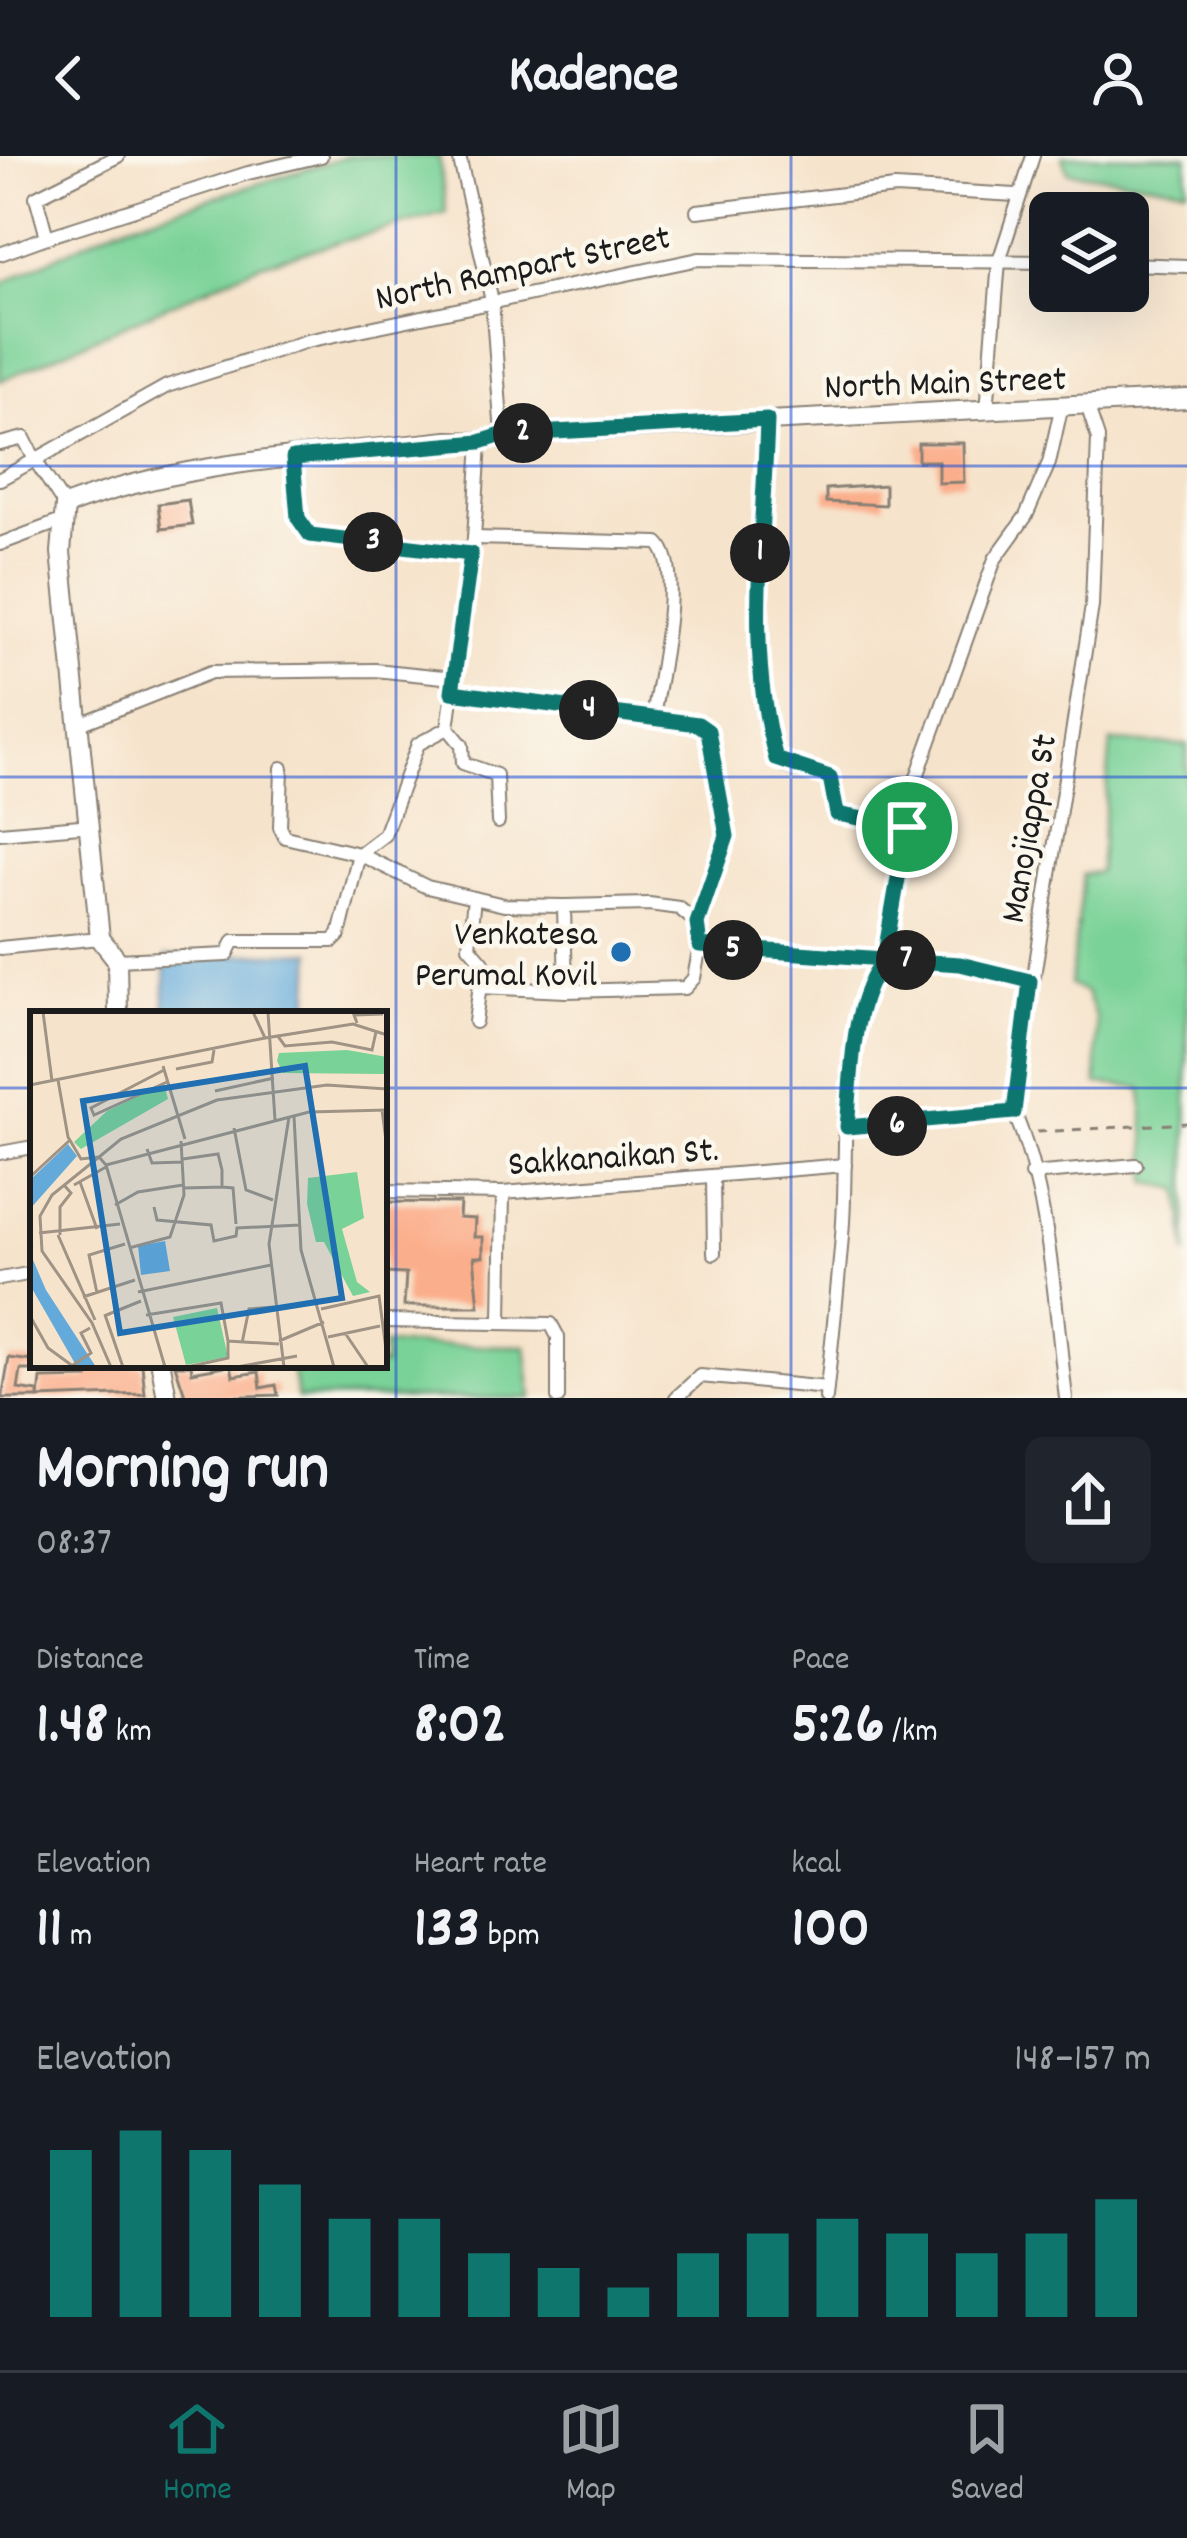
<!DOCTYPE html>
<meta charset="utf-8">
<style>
body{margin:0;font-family:Dekko,sans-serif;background:#20242c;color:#f1f3f6;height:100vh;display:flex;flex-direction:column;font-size:45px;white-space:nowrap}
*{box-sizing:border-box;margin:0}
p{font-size:39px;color:#9ea1a6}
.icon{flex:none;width:66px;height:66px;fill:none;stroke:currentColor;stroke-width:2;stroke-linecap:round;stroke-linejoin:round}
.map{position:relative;height:1242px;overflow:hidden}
.drawer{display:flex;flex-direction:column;background:#171b24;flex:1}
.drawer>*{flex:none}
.controls{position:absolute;left:1029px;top:36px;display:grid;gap:24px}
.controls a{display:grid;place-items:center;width:120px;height:120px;border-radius:18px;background:#171b24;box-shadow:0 12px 48px #0002;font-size:60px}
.pin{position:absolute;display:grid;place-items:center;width:102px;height:102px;color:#fff;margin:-51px;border:6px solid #fff;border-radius:50%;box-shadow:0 3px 12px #0007}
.km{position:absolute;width:60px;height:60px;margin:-30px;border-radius:50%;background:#222;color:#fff;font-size:33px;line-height:60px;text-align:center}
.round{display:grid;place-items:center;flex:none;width:126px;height:126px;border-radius:18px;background:#20242c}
.summary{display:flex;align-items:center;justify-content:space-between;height:204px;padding:0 36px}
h1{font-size:66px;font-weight:700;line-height:90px}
.figures{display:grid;grid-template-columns:repeat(3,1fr);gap:18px;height:204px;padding:12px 36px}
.figures div{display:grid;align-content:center}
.figures b{font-size:60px;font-weight:700}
.figures small{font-size:33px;font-weight:400}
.figures p{font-size:33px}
.chart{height:336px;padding:24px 36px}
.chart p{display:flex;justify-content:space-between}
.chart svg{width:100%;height:216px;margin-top:12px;stroke:#0f766e;stroke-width:6}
header{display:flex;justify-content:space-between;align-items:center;height:156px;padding:0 36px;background:#171b24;font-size:54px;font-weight:700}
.menu{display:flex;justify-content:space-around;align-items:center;height:168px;border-top:3px solid #363941;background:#171b24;font-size:33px;color:#9ea1a6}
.menu a{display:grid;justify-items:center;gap:6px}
.menu .current{color:#0f766e}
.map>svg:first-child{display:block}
.green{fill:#79d297;stroke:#4a775a;stroke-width:3}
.water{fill:#63aada;stroke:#40637b;stroke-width:3}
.building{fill:#fbae8b}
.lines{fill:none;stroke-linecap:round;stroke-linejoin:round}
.street-casing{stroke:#898074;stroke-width:16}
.secondary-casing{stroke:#898074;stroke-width:22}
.path{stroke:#898074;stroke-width:3;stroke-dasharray:9 9;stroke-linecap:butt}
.street{stroke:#fff;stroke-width:12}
.secondary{stroke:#fff;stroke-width:18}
.route-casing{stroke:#fff;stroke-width:24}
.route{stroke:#0f766e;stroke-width:15}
.grid{fill:none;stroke:#1d4ed8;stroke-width:3;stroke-opacity:0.55}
.poi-dot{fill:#1f6fb2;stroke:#fbf7ec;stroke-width:4.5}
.labels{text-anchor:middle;stroke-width:9;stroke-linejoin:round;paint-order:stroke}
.street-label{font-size:36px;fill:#1c1c1c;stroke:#fbf7ec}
.poi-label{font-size:36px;fill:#1c1c1c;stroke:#fbf7ec;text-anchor:end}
.inset-road{fill:none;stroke:#9f9385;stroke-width:3}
.view{fill:#1f6fb2;fill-opacity:0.15;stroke:#1f6fb2;stroke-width:6}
.inset-edge{fill:none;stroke:#1c1c1c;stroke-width:6}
</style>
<header><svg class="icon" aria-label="back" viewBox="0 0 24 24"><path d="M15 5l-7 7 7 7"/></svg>Kadence<svg class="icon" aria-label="person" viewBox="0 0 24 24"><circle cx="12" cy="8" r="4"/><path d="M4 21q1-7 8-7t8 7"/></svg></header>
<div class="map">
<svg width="1187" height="1242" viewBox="0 0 1187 1242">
<rect width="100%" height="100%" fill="#fbf7ec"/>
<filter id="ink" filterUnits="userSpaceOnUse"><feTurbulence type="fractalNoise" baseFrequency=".00833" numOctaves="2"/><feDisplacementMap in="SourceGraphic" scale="24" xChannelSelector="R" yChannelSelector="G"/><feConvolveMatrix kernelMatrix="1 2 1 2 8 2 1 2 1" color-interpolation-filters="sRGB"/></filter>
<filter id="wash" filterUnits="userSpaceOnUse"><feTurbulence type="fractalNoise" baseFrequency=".004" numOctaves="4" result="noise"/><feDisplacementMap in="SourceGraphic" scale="48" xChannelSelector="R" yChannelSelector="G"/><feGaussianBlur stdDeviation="2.7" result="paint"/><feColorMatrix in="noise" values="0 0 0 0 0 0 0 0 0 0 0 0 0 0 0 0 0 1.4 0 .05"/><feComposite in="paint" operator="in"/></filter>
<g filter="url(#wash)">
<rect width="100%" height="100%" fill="#f6e3cb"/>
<g class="green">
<path d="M349,0H439L446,57L263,107L0,225V128L117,71Z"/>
<path d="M1062,0H1187V32L1068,16Z"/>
<path d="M1111,586L1187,589V1100L1180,1033L1149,1027L1142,932L1097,928L1096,863L1086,837L1070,829L1083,719L1099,716Z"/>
<path d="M384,1189L526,1190L532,1242H297L292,1209H384Z"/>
</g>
<path class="water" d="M312,796L309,858H164L166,801Z"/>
<g id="blocks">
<g class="building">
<path d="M918,287H963L964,326L938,327V305H918Z"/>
<path d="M885,329V349L826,346V333Z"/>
<path d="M188,344L192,369L161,373L158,348Z"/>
<path d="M384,1046L460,1047L459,1062L475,1063L474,1081H483V1101H474L479,1150H404L406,1118L384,1117Z"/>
<path d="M9,1202L33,1205V1214H21L18,1233L38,1236V1242H2Z"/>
<path d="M113,1209H142L145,1238L39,1242L41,1223L88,1222L85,1210Z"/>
<path d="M175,1209H191L192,1216L231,1209L233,1220L259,1216L261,1232L276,1229L278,1239L186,1242Z"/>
</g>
</g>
</g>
<g filter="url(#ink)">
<use href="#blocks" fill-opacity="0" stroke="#898074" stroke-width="3"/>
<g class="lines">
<g class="street-casing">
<g id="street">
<path d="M118,0L36,41L47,81L248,17L321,0"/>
<path d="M459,0L492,145L502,279"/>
<path d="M697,55L895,32L1016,39"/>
<path d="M0,98L47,81"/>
<path d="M1128,108L1187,110"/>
<path d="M987,255L999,105L1033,0"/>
<path d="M767,264C765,323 744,566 778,605C788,616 816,615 830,621L837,658L907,671"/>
<path d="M0,288L24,282L35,304L0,323"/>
<path d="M293,303L298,361L310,379L471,398"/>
<path d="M65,350L35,304L167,230L307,185L699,103L1050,106"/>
<path d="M0,388L64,364"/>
<path d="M452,536L653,562C658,524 685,412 658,387L474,382"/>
<path d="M653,562L698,568L708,575L726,680L697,767"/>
<path d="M80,568L211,516L375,514L453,522"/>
<path d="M448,572L462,589L463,607L496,619L498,666"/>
<path d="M282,612L280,671L285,681L359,698L427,731L504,749L564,750L566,835L685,832L694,822L700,790L927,804L1031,825"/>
<path d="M0,677L91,669"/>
<path d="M474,742L469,790L483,806L475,866"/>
<path d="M564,750L649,748L679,752L697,767L700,790"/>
<path d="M0,792L100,782"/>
<path d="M117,804L227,799L234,785H333L339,779L359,698L384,679L418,588L448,572L474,382L480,286"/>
<path d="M480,831L566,835"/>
<path d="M847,972L1014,956"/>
<path d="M0,997L33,991"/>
<path d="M1031,1018L1136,1009"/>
<path d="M713,1021L714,1097"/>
<path d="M384,1035L503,1037L845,1009"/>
<path d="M0,1123L33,1117"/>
<path d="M384,1165L551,1168L558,1181V1242"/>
<path d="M501,1165L503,1037"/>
<path d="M676,1242L700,1220L827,1232"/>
<path d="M826,1242C832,1183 839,1125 843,1066C848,985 836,871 885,803L914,629L995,403L1026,360L1049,307L1061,253"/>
<path d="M1066,1242C1055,1152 1050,1037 1013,954L1092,450L1098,282L1088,252"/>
</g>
</g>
<g class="secondary-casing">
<g id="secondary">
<path d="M118,858L117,804L100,782L61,396L65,350C185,303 321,300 448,285L480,286L502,279L1187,243"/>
<path d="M161,1209L167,1242"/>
</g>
</g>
<path class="path" d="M1037,976L1187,967"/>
<use href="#street" class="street"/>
<use href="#secondary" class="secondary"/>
</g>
</g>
<g class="lines" filter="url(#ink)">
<g class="route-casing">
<path id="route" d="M907,671L837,658L830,621L776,603C745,492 764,377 767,264L502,279L480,286L293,302L298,362L310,379L471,398L452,536L698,568L708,575L727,680L697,767L700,790L884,803C849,853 853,914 847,971L1014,956L1030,825L960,808L884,803L907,671"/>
</g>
<use href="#route" class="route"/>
</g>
<path class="grid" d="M396,0V1242M791,0V1242M0,310H1187M0,621H1187M0,932H33M384,932H1187"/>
<circle class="poi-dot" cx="621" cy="796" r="12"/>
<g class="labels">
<g class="street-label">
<text transform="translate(522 109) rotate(-12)" y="13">North Rampart Street</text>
<text transform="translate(945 224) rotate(-2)" y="13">North Main Street</text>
<text transform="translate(1026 672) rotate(-80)" y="13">Manojiappa St</text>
<text transform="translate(613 998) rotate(-4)" y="13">Sakkanaikan St.</text>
</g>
<g class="poi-label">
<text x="597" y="788">Venkatesa<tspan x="597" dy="41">Perumal Kovil</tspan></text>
</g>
</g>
<g transform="translate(30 855)">
<rect width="357" height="357" fill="#f6e3cb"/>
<path d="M317,39L357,46V63L253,62L247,50L249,42ZM134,73L138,88L51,138L44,131L77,100ZM327,161L334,207L312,218L327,271L340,281L323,285L294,231H286L277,193L278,167ZM187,297L198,346L156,354L143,306Z" fill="#79d297"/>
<path d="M38,133L47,145L0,198V169ZM135,230L140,260L111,264L108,235ZM0,242L16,279L66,356H47L0,274Z" fill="#63aada"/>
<path class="inset-road" d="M13,1L22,70M223,1L235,27L323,13L357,24M238,1L245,109M327,12L324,4L353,3M247,24L255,35L302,31L342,39L346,21M133,55L155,128M146,58L182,51L184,39M134,59L61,97L64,104L137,71M28,69L38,126L51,148L69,146L22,184L10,205L12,240L62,312L81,356M0,74L235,27M185,80L244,67M352,99L357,137M264,105L271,239L304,356M204,117L216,179L243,189M117,138L122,152L153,151M153,148L188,143L192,159V176L154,177M76,154L69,146L91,128L187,89L297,74L357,78M76,154L279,101L357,99M76,154L135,356M0,166L40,129M50,171L67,218M44,174L76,156M192,176L203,177L206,213M85,194L108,181L153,174M124,196L127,209L181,214L184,230L206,225L207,217L270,214M9,222L90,213M28,224L65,309M30,224V196L41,182L34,174M99,237L140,226L154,184L151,130M108,281L241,254M67,282L59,244L95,233M53,286L105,269M291,298L349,285L357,346M75,304L93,356M116,304L191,292L198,330L249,333M0,305L18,337L44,356M74,305L111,290M315,322L338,356M298,326L350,315M249,330L294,311M212,332L219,298L244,296M43,354L61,342L51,322L60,317M157,356L198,347V330M207,356L267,345M254,356L239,233L259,106"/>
<path class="view" d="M275,55L312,287L90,322L53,90Z"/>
<rect width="357" height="357" class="inset-edge"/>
</g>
</svg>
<div class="controls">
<a><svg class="icon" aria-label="layers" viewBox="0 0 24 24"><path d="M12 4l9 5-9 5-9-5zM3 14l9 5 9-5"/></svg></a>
</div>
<div class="pin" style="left:907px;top:671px;background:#1e9e55"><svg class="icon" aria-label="arrive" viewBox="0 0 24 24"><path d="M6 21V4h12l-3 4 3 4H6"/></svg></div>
<b class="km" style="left:760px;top:397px">1</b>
<b class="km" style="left:523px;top:277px">2</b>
<b class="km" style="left:373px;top:386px">3</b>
<b class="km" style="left:589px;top:554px">4</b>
<b class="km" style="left:733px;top:794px">5</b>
<b class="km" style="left:897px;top:970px">6</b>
<b class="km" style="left:906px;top:804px">7</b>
</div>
<section class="drawer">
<div class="summary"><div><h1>Morning run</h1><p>08:37</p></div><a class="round"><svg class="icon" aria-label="share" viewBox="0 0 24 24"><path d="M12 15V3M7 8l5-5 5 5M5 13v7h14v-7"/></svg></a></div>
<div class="figures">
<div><p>Distance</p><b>1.48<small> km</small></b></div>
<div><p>Time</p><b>8:02</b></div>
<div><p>Pace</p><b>5:26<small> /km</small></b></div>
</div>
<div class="figures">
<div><p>Elevation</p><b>11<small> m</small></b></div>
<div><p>Heart rate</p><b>133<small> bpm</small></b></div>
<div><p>kcal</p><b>100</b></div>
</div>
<div class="chart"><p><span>Elevation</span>148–157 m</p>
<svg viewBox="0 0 160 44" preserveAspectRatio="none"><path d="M5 44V10M15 44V6M25 44V10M35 44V17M45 44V24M55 44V24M65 44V31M75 44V34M85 44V38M95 44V31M105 44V27M115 44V24M125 44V27M135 44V31M145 44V27M155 44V20"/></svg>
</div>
</section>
<nav class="menu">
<a class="current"><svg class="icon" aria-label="home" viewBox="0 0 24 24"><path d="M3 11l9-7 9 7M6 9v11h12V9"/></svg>Home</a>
<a><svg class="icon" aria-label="map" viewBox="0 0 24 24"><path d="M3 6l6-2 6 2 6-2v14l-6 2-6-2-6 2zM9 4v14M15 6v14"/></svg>Map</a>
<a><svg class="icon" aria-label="saved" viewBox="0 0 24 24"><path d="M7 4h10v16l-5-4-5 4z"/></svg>Saved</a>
</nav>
